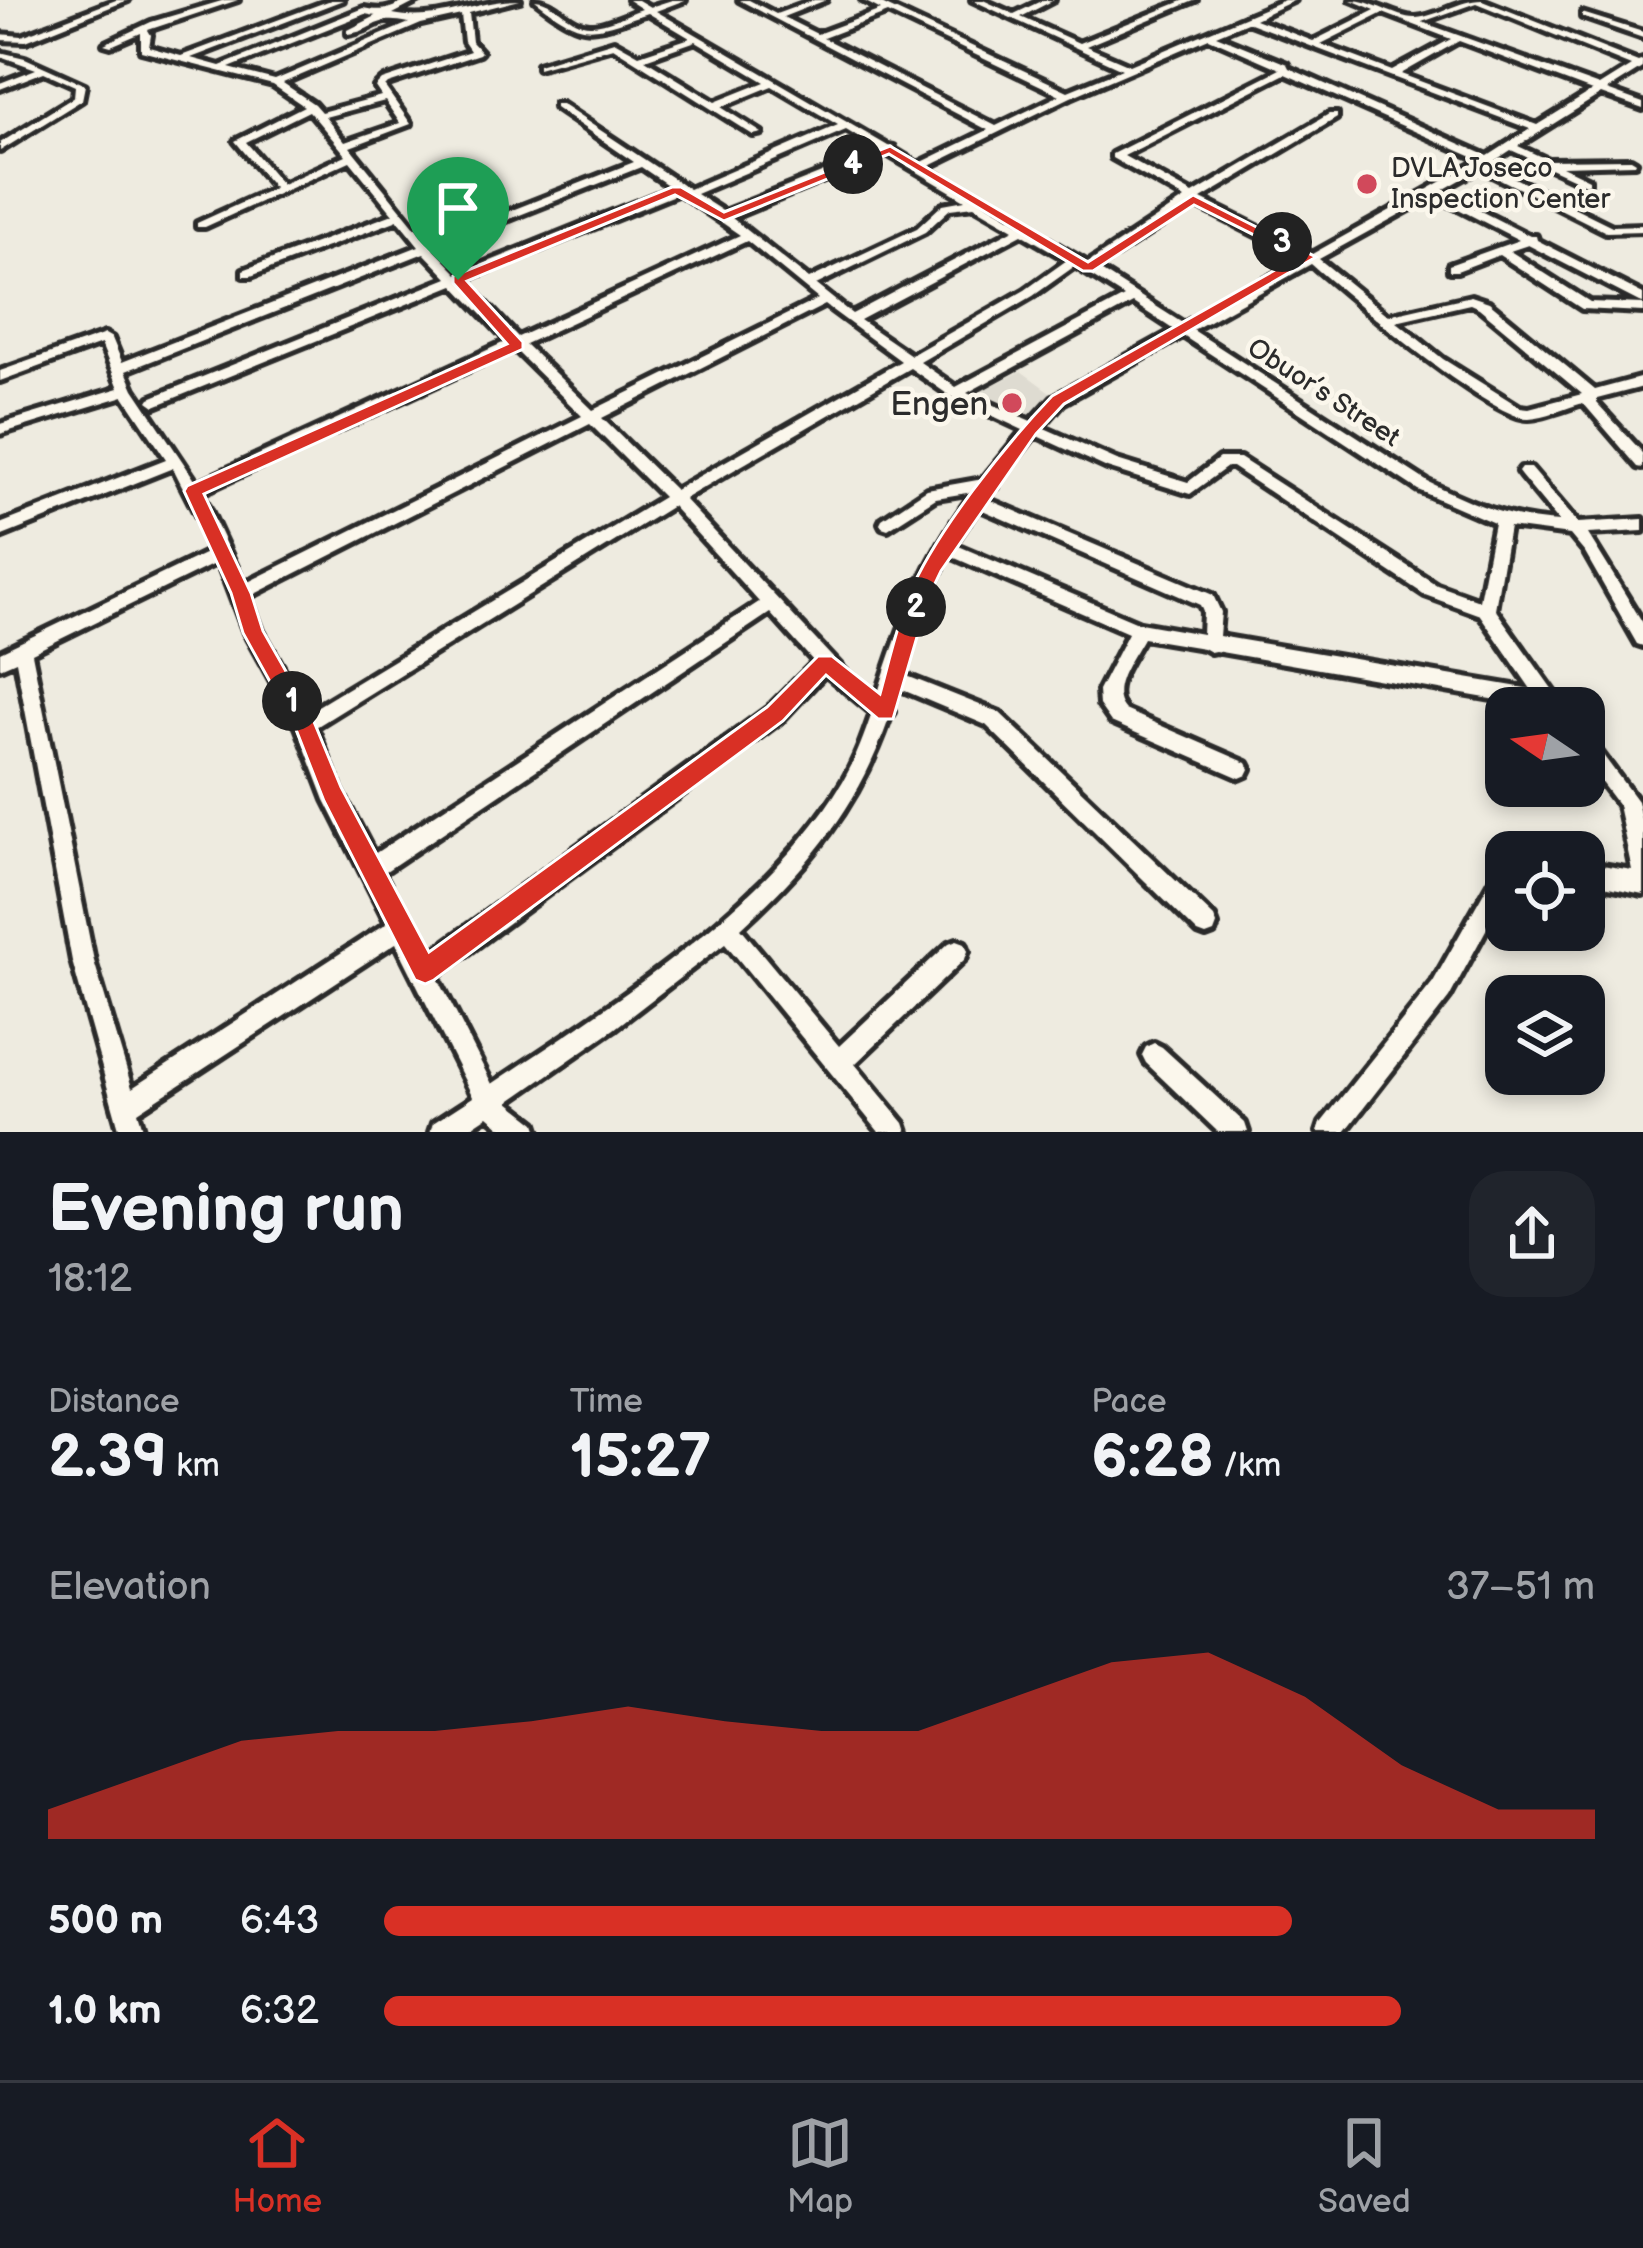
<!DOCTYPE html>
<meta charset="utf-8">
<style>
body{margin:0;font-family:"Balsamiq Sans",sans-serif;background:#20242c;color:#f1f3f6;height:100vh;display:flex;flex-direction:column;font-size:45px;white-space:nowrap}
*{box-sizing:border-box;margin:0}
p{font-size:39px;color:#9ea1a6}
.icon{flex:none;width:66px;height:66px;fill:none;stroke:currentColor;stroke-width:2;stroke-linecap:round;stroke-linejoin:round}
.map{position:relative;height:1132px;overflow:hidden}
.side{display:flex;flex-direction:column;background:#171b24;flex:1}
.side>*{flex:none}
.needle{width:78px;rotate:283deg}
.buttons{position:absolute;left:1485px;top:687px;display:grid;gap:24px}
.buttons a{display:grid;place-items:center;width:120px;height:120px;border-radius:24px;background:#171b24;box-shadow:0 6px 18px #0003;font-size:60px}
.pin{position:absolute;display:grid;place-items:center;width:102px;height:102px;color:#fff;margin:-123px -51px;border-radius:50% 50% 50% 0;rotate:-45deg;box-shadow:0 0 12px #0007}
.pin .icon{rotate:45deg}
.km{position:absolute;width:60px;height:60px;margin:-30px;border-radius:50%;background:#222;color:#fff;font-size:33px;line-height:60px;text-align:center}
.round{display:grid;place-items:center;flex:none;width:126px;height:126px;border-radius:36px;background:#20242c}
.overview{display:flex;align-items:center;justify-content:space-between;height:204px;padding:0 48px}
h1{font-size:66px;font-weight:700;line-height:90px}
.metrics{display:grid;grid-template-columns:repeat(3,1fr);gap:18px;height:204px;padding:12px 48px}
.metrics div{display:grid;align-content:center}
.metrics b{font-size:60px;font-weight:700}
.metrics small{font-size:33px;font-weight:400}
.metrics p{font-size:33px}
.chart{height:336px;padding:24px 48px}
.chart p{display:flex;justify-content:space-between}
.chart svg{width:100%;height:216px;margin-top:12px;fill:#d93025;opacity:.7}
ul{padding:0 48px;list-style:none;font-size:39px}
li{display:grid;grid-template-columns:192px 144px 1fr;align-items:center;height:90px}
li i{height:30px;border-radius:15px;background:#d93025}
.tab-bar{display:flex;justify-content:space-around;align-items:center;height:168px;border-top:3px solid #363941;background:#171b24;font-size:33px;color:#9ea1a6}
.tab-bar a{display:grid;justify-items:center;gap:6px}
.tab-bar .current{color:#d93025}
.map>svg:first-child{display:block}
.built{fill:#dedbd1}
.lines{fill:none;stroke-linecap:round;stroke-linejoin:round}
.minor-casing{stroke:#2b2b2b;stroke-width:10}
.minor{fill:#fbf7ec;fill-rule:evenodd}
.route{fill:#d93025;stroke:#fff;stroke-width:3;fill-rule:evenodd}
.poi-dot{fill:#d1495b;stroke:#fbf7ec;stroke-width:4.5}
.labels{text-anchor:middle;stroke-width:9;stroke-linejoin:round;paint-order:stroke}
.far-poi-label{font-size:27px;fill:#2b2b2b;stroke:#fbf7ec;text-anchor:start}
.far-street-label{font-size:27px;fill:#2b2b2b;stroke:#fbf7ec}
.poi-label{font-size:33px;fill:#2b2b2b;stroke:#fbf7ec;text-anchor:end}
</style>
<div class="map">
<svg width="1643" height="1132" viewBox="0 0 1643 1132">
<rect width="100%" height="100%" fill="#eeebe0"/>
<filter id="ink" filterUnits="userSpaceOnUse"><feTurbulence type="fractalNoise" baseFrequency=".00833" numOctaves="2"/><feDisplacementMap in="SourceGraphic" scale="24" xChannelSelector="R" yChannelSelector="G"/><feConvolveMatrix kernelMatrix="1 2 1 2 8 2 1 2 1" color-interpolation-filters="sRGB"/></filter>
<g filter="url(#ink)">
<path class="built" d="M1021,371L1054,395L1020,422L976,394Z"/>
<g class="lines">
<g class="minor-casing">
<g id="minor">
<path d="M116,0H128L26,41L0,40V34L22,36Z"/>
<path d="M225,0H238L148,30L151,35L149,47L181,56L331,0H343L191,58L220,66L364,8C395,15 394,0 420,0L393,14C438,24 476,0 520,0L469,13L472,42L481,52L479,54L388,84L385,87L411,124L350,147L428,243L634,162L555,108V104H561L689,189L838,125L772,86L721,107L762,133L753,135L613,47L538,68V64L614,41L639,55L690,38L648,13C589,32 587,40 535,0C556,1 571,26 591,25C607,25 627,14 642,9L628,0H638L650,7L672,0H685L656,11L888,146L894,147L895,150L918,164L988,130L739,0H749L776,14L814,0H826L783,17L817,34L881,10L862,0H873L1068,91L1122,69L972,0H983L1014,14L1043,0H1054L1021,17L1079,43L1185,0H1196L1086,46L1130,65L1284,0H1295L1255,19L1313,41L1375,10L1351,0C1373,0 1397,19 1416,18C1439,16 1459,0 1482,0L1638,62L1643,60L1642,68L1607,90L1643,103V109L1601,94L1518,146L1548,160L1631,159L1636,162L1635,164L1562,166L1589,179V183L1585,184L1511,150L1488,165L1612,226L1643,225V231L1606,232L1480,169L1441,191L1530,236H1536L1537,240L1643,294V303L1639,302L1528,245L1510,251L1590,302L1643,304V312L1582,309L1499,255L1457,271H1449V265L1519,240L1433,196L1319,259L1388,315L1471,296L1489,302L1595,390L1643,377V387L1597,399V403L1643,453V468L1638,467L1583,403C1566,408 1546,417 1529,418C1491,420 1346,294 1311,264L1193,330L1428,482C1471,503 1511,520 1559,522L1521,476L1518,472L1521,468H1531L1578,523L1643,519V531L1588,534L1643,623V646L1637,644L1585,553L1570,535L1509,527L1495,609L1558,697L1560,703L1558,708H1544L1215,651L1210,652L1203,648L1143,638C1132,659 1106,690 1125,710L1247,763L1250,769L1247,775L1240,778L1111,722L1099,705L1098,691L1128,633L948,555L920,616L902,674L1000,713L1214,917L1217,925L1214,933L1206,936L1198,933L986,725L898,688L892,708L894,712L889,719C858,808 809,866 741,928L839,1046L949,943L957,940L965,943L968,951L965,959L855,1064L904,1123L907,1132H879L725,943L614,1029L509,1102L536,1123L539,1132H507L488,1116L464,1132H430L433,1123L473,1097L396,943L138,1112L144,1132H120L72,961L16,661L0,668V652L214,549L173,468L0,537V524L166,459L124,396L0,434V424L119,388L101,344L0,381V371L105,334L112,338L122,362L419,246L398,220L251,276H243V270L393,214L350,161L205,227H197V223L274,188L235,141L304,106L273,85L141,51V33L111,46L104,44L151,22ZM1476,3L1631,66L1599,86L1422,22ZM888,13L1060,95L996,126L823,38ZM1383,13L1451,39L1392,71L1321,44ZM365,14L376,16L348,30V34C377,30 373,15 409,23L275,80L229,68ZM461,15L464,42L470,51L382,80L375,87L381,96L321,112L314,104L283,83L421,24ZM1247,22L1530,129L1488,156L1289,68L1287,64L1216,35ZM1209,38L1280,69L1112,154V158L1185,199L1088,263L926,168L1071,97ZM696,41L765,82L715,102L645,59ZM1459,41L1592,91L1537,125L1401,74ZM1285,74L1480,160L1312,254L1201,199L1337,118V114H1329L1193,194L1124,156ZM385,101L400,123L345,142L325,117ZM309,111L346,155L282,184L246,142ZM846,130L879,150L724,212L696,194ZM887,154L965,200L943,204L917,228L809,279L732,218ZM641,167L672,188L458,274L434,249ZM679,193L740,235L518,337L464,280ZM1194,204L1303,259L1184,324L1096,268ZM974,206L1014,229L852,314L816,285L925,232L950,209ZM1022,234L1067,260L1025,290L911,355L860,320ZM747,241L818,299L593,410L525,344ZM424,253L448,278L150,398L148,401L155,406L160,404L454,285L507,341L197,483L134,389L126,371ZM1075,266L1124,297L956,387L920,362L1033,296ZM1133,303L1174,330L1053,397L1031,421L967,393ZM1470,304L1479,308L1582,394L1529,408L1520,407L1443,359L1396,321ZM825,305L901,361L675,490L602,418ZM1183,336L1418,490L1494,523L1479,600L1437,585L1240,458H1219L1188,482L1117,460L1042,427L1063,403ZM514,349L582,416L244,584L202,493ZM910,368L950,396L1023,430L983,479L927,489L882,519L880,523L882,527L888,529L936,498L973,492C924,560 902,617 877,696L847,673L684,499ZM590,424L663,497L308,712L262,631L249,597ZM1035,435L1107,468L1190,494L1227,467H1232L1425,595L1480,615L1531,689L1219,636L1221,612L1213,595L985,498L993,488L997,487L998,481ZM672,506L759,602L374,854L340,789L316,727ZM978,508L1200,605L1203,612L1202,634L1140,623L954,544ZM218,562L245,633L297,727L325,800L387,923L132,1088L94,961L32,653ZM770,613L814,662L768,708L426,956L410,918L406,917L383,873ZM825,674L872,713C864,736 856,759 843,781C771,903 610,1006 492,1084L437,976L782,720Z"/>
<path d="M1582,13L1643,32V38L1582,17Z"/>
<path d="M0,52L25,58L85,85L82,100L0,151V143L74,97L75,86L44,72L0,89V83L36,69L0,56Z"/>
<path d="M1584,736L1591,739L1637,801L1643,828V894L1584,882V862L1632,870L1618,805L1584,760Z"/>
<path d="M1506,862V893L1449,998L1345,1132H1318L1321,1123L1433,982L1499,865Z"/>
<path d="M1154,1043L1162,1047L1245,1123L1248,1132H1218L1146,1063L1142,1055L1146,1047Z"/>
</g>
</g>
<use href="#minor" class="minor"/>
</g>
</g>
<path class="route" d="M890,146L1088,262L1193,195L1316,257L1064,404L1036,434L941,571L929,596L893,719H878L826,675L783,721L434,980L425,984L415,980L324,801L295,727L243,633L231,593L184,491L187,486L507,344L453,283V276L672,187H681L724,212ZM889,154L1083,271H1093L1194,205L1298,257L1052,396C1006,444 934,534 909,595C897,626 889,661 880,694L832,656H818L767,707L429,952L341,787L312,717L263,631L251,593L204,494L523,349V342L467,281L675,195L724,221Z"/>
<g class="poi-dot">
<circle cx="1367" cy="184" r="12"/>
<circle cx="1012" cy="403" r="12"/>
</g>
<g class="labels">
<g class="far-poi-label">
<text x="1391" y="177">DVLA Joseco<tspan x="1391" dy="31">Inspection Center</tspan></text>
</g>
<g class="far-street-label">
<text transform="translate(1324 392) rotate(33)" y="9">Obuor’s Street</text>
</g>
<g class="poi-label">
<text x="988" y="415">Engen</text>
</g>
</g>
</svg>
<div class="buttons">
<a><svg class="needle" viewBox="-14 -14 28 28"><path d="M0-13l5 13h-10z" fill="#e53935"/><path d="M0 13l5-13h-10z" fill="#9ea1a6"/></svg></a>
<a><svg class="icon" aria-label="locate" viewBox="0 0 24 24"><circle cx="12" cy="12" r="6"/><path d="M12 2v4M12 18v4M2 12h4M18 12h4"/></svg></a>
<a><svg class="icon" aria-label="layers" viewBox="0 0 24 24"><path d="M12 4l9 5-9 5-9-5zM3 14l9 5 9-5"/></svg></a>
</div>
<div class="pin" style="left:458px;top:280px;background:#1e9e55"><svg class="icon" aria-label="arrive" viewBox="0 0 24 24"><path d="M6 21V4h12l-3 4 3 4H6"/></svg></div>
<b class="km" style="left:292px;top:701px">1</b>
<b class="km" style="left:916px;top:607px">2</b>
<b class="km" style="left:1282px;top:242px">3</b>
<b class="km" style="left:853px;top:164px">4</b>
</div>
<section class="side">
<div class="overview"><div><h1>Evening run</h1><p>18:12</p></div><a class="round"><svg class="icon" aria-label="share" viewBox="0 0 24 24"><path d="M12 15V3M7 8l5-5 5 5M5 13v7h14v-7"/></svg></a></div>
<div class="metrics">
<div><p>Distance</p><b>2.39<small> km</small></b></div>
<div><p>Time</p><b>15:27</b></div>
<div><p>Pace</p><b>6:28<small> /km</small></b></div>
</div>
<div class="chart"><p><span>Elevation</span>37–51 m</p>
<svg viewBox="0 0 160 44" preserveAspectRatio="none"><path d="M0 44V38L10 31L20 24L30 22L40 22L50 20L60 17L70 20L80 22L90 22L100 15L110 8L120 6L130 15L140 29L150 38L160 38V44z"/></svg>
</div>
<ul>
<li><b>500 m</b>6:43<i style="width:75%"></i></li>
<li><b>1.0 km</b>6:32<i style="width:84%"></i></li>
</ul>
</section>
<nav class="tab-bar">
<a class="current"><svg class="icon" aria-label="home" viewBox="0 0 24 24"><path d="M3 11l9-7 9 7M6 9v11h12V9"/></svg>Home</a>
<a><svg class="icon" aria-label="map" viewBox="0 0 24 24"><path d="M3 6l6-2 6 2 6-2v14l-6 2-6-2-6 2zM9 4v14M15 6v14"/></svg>Map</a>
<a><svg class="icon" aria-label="saved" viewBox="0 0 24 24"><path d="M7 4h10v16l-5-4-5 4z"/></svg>Saved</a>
</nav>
